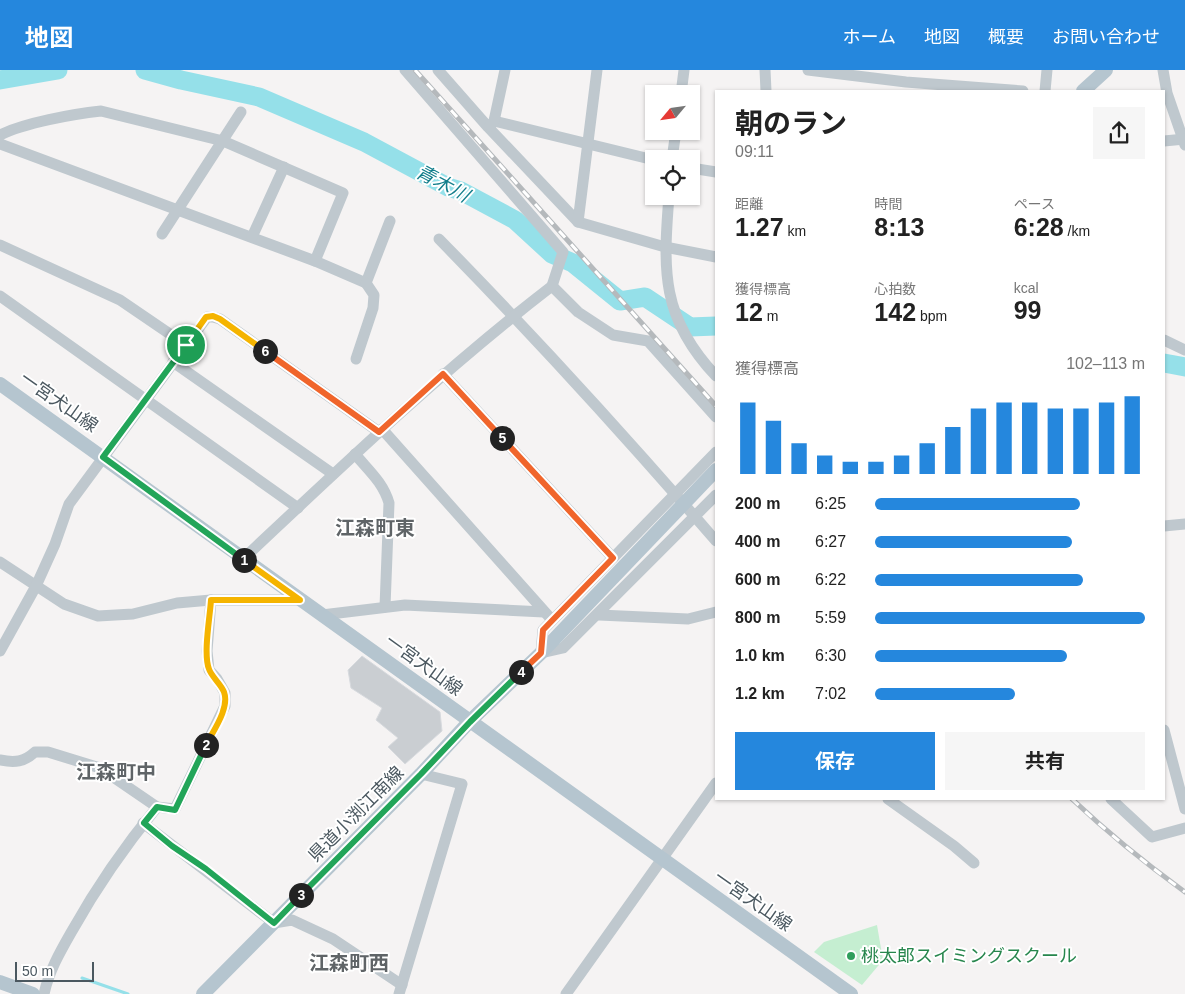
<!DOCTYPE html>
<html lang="ja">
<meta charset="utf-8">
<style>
body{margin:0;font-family:Arial,"Noto Sans JP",sans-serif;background:#f6f6f6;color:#222;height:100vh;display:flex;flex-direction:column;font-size:19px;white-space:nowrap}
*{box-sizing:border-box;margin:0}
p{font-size:16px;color:#767676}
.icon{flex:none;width:28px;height:28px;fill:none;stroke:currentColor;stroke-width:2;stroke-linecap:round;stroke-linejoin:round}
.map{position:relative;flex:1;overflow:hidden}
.sheet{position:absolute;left:715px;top:20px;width:450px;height:710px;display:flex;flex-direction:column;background:#fff;border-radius:0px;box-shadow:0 1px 4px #0004}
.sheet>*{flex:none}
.needle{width:32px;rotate:241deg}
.fabs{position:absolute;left:645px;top:15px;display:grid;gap:10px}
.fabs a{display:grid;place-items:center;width:55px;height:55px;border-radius:0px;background:#fff;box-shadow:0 1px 4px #0004;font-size:25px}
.scale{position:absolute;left:15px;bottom:12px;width:79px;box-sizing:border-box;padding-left:5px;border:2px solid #4b5860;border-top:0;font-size:14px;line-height:18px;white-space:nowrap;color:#4b5860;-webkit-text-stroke:4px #fff;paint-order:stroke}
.pin{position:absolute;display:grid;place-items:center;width:42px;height:42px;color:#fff;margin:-21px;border:2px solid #fff;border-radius:50%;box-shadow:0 1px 5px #0007}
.km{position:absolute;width:25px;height:25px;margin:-12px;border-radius:50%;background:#222;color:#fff;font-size:14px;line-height:25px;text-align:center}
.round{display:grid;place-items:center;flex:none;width:52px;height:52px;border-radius:0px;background:#f6f6f6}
.head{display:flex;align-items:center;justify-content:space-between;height:85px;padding:0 20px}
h1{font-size:28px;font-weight:700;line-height:38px}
.stats{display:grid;grid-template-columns:repeat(3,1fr);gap:8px;height:85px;padding:5px 20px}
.stats div{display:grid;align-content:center}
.stats b{font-size:25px;font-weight:700}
.stats small{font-size:14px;font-weight:400}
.stats p{font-size:14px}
.chart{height:140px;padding:10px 20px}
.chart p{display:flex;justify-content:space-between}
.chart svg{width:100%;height:90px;margin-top:5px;stroke:#2587dd;stroke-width:6}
.action{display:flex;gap:10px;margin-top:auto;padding:10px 20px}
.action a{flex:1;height:58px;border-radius:0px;background:#2587dd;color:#fff;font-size:20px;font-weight:700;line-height:58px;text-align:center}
.action a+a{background:#f6f6f6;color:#222}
ul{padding:0 20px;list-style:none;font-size:16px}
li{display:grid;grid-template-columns:80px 60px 1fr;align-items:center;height:38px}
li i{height:12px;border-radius:6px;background:#2587dd}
header{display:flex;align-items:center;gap:30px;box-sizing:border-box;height:70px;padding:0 25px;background:#2587dd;color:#fff}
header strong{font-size:24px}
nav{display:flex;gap:28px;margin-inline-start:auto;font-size:18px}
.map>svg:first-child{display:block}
.park{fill:#c5eed1}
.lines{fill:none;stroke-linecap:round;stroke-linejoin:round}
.stream{stroke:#95e0e9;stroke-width:3}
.river{stroke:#95e0e9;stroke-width:19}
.building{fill:#caced2;stroke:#d7dade}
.minor{stroke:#bfc8ce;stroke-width:11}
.major{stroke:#b5c5cf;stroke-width:14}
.rail-casing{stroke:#b5b9bc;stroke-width:5}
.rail{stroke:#fff;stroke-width:3;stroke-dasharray:9;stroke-linecap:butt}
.split-1-casing{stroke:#fff;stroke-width:10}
.split-2-casing{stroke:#fff;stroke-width:10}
.split-3-casing{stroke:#fff;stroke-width:10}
.split-4-casing{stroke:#fff;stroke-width:10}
.split-5-casing{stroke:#fff;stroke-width:10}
.split-6-casing{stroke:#fff;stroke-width:10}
.split-7-casing{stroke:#fff;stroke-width:10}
.split-1{stroke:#22a559;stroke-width:6}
.split-2{stroke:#f5b400;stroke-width:6}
.split-3{stroke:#22a559;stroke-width:6}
.split-4{stroke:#22a559;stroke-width:6}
.split-5{stroke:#f0652b;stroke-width:6}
.split-6{stroke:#f0652b;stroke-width:6}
.split-7{stroke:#f5b400;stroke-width:6}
.leisure-dot{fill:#2e9e5b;stroke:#fff;stroke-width:2}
.labels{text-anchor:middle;stroke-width:4;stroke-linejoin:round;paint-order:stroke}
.street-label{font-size:18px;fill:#4b5860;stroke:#fff}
.leisure-label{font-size:18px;fill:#27864d;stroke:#fff;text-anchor:start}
.water-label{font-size:19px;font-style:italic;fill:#137e8b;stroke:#fff}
.quarter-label{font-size:20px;font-weight:bold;fill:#5f6467;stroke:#fff}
</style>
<header>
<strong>地図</strong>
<nav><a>ホーム</a><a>地図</a><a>概要</a><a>お問い合わせ</a></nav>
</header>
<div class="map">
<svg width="1185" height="924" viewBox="0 0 1185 924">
<rect width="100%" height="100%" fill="#f5f3f3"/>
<path class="park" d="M877,855L883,890L862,915L814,882L824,872Z"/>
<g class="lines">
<path class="stream" d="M82,908L128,924"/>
<g class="river">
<path d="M145,0L181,10L259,27L364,72L448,117L461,121L515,150L552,184L573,193L620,231L645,227L690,257L716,256"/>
<path d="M0,10L58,0"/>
<path d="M1164,293L1185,297"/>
</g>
</g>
<path class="building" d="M362,586L440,642L442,661L405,694L388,677L398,668L376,650L382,638L351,618L348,600Z"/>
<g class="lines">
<g class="minor">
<path d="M405,0L563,182L552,216"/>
<path d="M438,0L488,57L578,152L665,177L716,187"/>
<path d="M765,0L766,21"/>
<path d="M808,0L906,12L1023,21"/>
<path d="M1163,0L1167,23L1185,75"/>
<path d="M1045,21L1047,0"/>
<path d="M681,24L684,0"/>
<path d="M494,51L654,90"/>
<path d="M490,56L494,51L505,0"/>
<path d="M0,65C24,53 73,44 101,41L223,71L343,123L315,191L0,74"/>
<path d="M1164,71L1185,69"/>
<path d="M672,89L676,61"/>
<path d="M691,98L716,102"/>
<path d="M669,126C663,201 661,248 716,306"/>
<path d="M578,152L597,0"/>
<path d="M162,164L241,42"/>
<path d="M252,167L284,97"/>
<path d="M439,169C535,267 627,368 716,471"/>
<path d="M0,175L120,230L186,275"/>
<path d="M315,191L366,213L390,151"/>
<path d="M0,226L298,438"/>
<path d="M1164,270L1185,280"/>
<path d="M356,289L373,238L374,225L366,213"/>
<path d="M173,292L333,404"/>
<path d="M443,304L613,488"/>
<path d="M382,359L552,550"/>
<path d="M716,382L543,560L541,583L563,578L716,425"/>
<path d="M355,384C368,400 383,412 389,433L385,537"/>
<path d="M1164,456L1185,454"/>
<path d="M243,489C343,395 443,300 552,216L578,242L613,265L648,271L716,347"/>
<path d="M0,492L64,534L98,546L133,544L177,533L211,530H300"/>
<path d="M322,545L405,535L544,542"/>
<path d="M599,545L688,549L716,542"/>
<path d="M0,581L36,516L55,474L69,434L207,247H213L220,249L379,362"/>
<path d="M1164,660L1185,739"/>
<path d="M0,690C15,693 24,692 35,682H48L100,698L157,737L175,739L225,636V623L217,609L209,600L207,581L211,530"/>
<path d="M888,729L954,776L974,793"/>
<path d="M1111,729L1152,767L1185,758"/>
<path d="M143,753L274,853L292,850L333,869L402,915"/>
<path d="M44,924C49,901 60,882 72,861C96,818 125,776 157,737"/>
<path d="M399,924L462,714L421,704"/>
<path d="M566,924L716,713"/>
</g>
<g class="major">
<path d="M1083,21L1106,0"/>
<path d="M0,314L851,924"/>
<path d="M0,912L33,924"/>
<path d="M203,924L421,704L470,651L541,583L716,400"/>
</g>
<g class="rail-casing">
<g id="rail">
<path d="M415,0L716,336"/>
<path d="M1072,729C1108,763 1145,793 1185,822"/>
</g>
</g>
<use href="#rail" class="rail"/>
</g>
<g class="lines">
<g class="split-1-casing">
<path id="split-1" d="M186,275L103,387L244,490"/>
</g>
<g class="split-2-casing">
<path id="split-2" d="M206,675C213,661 230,638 224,622C221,614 211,606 209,599C203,584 210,547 211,530H300L244,490"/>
</g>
<g class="split-3-casing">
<path id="split-3" d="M206,675L175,740L157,737L144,753L172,776L206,799L274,853L301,825"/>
</g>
<g class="split-4-casing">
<path id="split-4" d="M301,825L421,704L470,652L521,602"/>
</g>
<g class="split-5-casing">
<path id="split-5" d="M502,368L613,488L543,560L541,583L521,602"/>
</g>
<g class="split-6-casing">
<path id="split-6" d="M265,281L379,362L443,304L502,368"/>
</g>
<g class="split-7-casing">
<path id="split-7" d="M186,275L206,247L213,246L220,249L265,281"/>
</g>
<use href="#split-1" class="split-1"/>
<use href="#split-2" class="split-2"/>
<use href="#split-3" class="split-3"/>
<use href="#split-4" class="split-4"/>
<use href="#split-5" class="split-5"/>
<use href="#split-6" class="split-6"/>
<use href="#split-7" class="split-7"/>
</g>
<circle class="leisure-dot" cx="851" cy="886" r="5"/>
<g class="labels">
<g class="street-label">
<text transform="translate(59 332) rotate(35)" y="6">一宮犬山線</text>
<text transform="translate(424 595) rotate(36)" y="6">一宮犬山線</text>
<text transform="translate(356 744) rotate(-45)" y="6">県道小渕江南線</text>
<text transform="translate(753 831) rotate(35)" y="6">一宮犬山線</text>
</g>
<g class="leisure-label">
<text x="861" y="892">桃太郎スイミングスクール</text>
</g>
<g class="water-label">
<text transform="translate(443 113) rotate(28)" y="7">青木川</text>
</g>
<g class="quarter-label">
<text x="375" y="465">江森町東</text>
<text x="116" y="709">江森町中</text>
<text x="349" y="900">江森町西</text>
</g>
</g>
</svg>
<div class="fabs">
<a><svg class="needle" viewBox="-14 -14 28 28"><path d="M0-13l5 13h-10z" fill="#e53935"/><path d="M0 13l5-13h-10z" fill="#767676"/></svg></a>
<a><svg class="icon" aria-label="locate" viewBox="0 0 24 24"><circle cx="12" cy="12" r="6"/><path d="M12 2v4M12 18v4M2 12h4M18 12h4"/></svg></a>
</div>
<div class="scale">50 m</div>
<div class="pin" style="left:186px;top:275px;background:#1e9e55"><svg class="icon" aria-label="arrive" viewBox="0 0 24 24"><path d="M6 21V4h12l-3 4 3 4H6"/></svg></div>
<b class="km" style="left:244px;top:490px">1</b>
<b class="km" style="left:206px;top:675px">2</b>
<b class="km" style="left:301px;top:825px">3</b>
<b class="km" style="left:521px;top:602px">4</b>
<b class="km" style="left:502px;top:368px">5</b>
<b class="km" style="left:265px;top:281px">6</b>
<section class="sheet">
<div class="head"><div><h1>朝のラン</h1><p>09:11</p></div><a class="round"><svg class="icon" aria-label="share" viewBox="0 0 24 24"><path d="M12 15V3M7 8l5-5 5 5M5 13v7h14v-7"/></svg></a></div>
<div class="stats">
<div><p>距離</p><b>1.27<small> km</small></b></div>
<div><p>時間</p><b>8:13</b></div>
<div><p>ペース</p><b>6:28<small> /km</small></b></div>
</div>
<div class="stats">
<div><p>獲得標高</p><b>12<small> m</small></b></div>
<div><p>心拍数</p><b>142<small> bpm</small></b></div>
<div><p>kcal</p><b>99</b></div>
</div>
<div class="chart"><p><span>獲得標高</span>102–113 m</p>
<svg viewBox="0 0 160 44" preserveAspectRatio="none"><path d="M5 44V9M15 44V18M25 44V29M35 44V35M45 44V38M55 44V38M65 44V35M75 44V29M85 44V21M95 44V12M105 44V9M115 44V9M125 44V12M135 44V12M145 44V9M155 44V6"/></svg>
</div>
<ul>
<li><b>200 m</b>6:25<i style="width:76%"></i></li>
<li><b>400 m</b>6:27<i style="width:73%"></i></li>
<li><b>600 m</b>6:22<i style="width:77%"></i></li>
<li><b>800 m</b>5:59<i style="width:100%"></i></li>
<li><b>1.0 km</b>6:30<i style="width:71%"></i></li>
<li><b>1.2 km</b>7:02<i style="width:52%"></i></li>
</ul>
<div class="action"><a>保存</a><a>共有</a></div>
</section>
</div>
